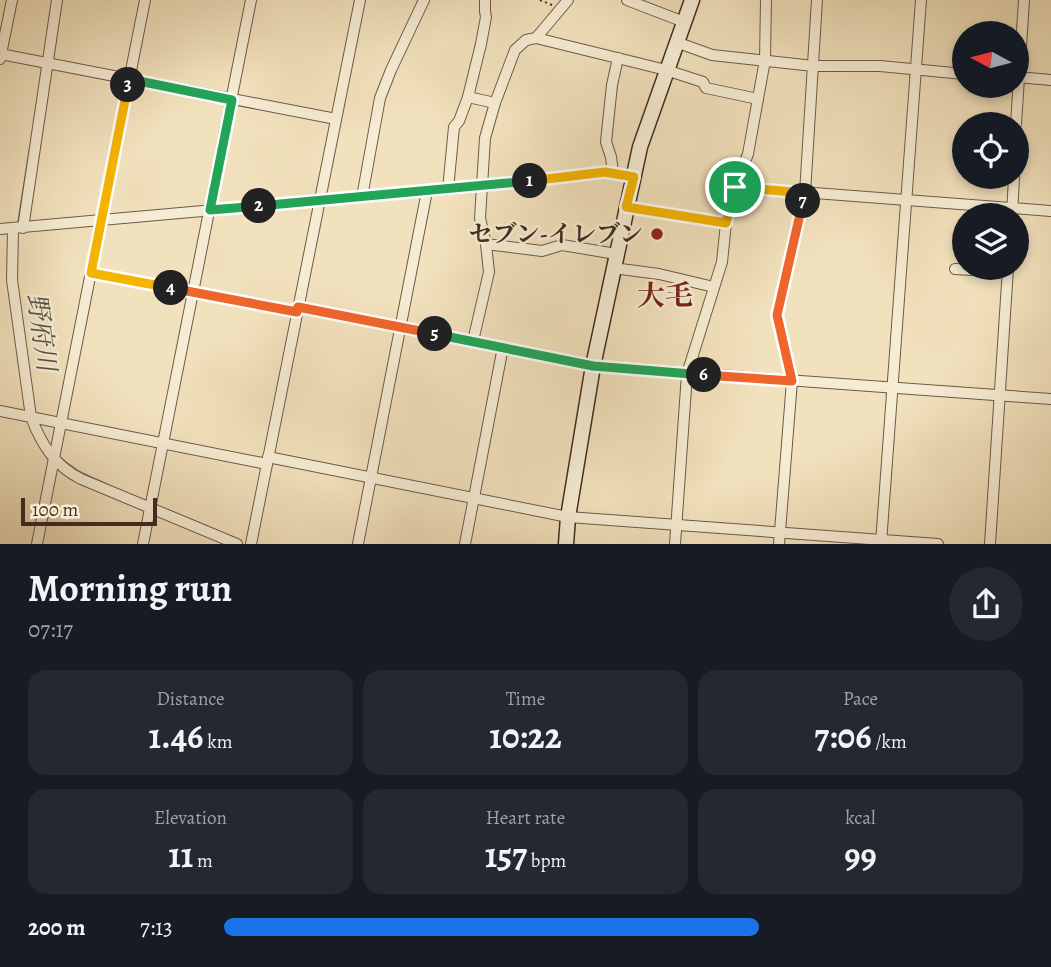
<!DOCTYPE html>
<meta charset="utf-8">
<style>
body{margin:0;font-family:Alegreya,"Noto Serif JP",serif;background:#242831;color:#f1f3f6;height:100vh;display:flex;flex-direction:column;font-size:26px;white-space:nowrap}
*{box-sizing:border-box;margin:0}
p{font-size:23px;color:#9ea1a6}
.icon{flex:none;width:38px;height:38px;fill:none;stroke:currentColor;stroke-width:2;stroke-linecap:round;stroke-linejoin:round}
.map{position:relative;height:544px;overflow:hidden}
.drawer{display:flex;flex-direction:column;background:#171b24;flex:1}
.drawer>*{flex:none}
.needle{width:46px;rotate:277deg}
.tools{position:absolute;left:952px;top:21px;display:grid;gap:14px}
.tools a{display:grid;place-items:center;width:77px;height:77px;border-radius:50%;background:#171b24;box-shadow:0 4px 10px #0003;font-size:35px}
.scale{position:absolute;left:21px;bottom:18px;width:136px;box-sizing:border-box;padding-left:7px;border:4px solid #422d20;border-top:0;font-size:19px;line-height:24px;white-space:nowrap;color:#422d20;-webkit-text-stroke:5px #f6ecd3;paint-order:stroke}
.pin{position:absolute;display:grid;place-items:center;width:60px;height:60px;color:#fff;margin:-30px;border:4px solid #fff;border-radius:50%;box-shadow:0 2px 7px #0007}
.km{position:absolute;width:35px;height:35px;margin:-18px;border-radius:50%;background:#222;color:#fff;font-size:19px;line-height:35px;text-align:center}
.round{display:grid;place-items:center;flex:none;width:74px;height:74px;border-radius:37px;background:#242831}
.headline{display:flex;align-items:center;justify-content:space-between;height:119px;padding:0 28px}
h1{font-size:38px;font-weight:700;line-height:52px}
.metrics{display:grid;grid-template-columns:repeat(3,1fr);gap:10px;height:119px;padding:7px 28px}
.metrics div{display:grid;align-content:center;border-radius:18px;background:#242831;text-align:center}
.metrics b{font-size:35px;font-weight:700}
.metrics small{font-size:19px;font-weight:400}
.metrics p{font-size:19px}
ul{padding:0 28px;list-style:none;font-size:23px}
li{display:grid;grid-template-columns:112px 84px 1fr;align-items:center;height:52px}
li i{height:18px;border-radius:9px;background:#1a73e8}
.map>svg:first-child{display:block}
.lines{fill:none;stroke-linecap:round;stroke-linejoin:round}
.stream{stroke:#778379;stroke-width:2.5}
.minor-casing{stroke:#6e5a47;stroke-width:12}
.secondary-casing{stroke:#422d20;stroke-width:17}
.path{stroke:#422d20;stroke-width:2;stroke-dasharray:2 3.5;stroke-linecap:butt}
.minor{stroke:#f6ecd3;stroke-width:10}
.secondary{stroke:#f6ecd3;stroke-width:14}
.split-1-casing{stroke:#fff;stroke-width:14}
.split-2-casing{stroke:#fff;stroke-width:14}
.split-3-casing{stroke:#fff;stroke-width:14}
.split-4-casing{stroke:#fff;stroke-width:14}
.split-5-casing{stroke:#fff;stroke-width:14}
.split-6-casing{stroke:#fff;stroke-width:14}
.split-7-casing{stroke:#fff;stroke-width:14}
.split-8-casing{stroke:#fff;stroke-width:14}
.split-1{stroke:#f5b400;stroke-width:9}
.split-2{stroke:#22a559;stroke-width:9}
.split-3{stroke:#22a559;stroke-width:9}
.split-4{stroke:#f5b400;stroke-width:9}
.split-5{stroke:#f0652b;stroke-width:9}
.split-6{stroke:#22a559;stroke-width:9}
.split-7{stroke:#f0652b;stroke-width:9}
.split-8{stroke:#f5b400;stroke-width:9}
.poi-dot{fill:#8f2418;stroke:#f6ecd3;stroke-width:2.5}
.labels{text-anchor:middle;stroke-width:5;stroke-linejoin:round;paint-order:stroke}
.poi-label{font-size:24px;font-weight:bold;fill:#422d20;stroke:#f6ecd3;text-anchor:end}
.water-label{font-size:26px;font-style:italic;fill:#585145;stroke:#f6ecd3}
.quarter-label{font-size:28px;font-weight:bold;fill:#7a1f14;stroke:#f6ecd3}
</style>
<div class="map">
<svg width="1051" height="544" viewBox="0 0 1051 544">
<rect width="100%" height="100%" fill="#f1e1bc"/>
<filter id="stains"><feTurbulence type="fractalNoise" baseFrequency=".00286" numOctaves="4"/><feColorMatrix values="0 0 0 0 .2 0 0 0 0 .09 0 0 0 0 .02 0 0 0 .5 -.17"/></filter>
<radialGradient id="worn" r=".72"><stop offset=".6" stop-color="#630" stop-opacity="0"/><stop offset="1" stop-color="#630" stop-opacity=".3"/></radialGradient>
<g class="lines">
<g class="stream">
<path d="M18,225L30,149"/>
<path d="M62,460L79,472L105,484"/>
</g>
<g class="minor-casing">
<g id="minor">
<path d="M627,0L684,22"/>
<path d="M536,38L666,70L703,82L706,88L758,99"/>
<path d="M676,42L712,55L814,66H880L964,74"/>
<path d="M0,54L336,119"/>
<path d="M0,59L12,0"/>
<path d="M1017,77L1051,80"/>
<path d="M468,97L495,103"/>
<path d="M1016,124L1024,0"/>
<path d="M613,173L611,157L606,142L612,85L618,58"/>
<path d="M735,187L1051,211"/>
<path d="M448,189L454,127L459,121L468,97L481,44L486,17L485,11V0"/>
<path d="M362,197L380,98L391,70L424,0"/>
<path d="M626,207L726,223"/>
<path d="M1012,215L1014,177"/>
<path d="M23,228L57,0"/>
<path d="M0,229L483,186L605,172L634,177"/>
<path d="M13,229L12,280L31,417C41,444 55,466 81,479L237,544"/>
<path d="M486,244L542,251L562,245L616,254"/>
<path d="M613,268L659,274L714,287"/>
<path d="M955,269L1007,272"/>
<path d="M91,273L297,312"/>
<path d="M298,307L593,366L1051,399"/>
<path d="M473,341L489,272L486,244L480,218L485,138L495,103L515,50L526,40L536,38L568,0"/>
<path d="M0,411L267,464"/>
<path d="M268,457L568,517L938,544"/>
<path d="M881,543L921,0"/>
<path d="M37,544L145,0"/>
<path d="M143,544L251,0"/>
<path d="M251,544L360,0"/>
<path d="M358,544L427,191"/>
<path d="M465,544L503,347"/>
<path d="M675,544L687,374L722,262L726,223L735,187L748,154L765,60L766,0"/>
<path d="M779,544L792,381L777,315L805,193L817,0"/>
<path d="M990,544L1008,268"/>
</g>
</g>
<g class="secondary-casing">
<path id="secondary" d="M566,544L568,517L593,366L640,147L692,0"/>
</g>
<path class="path" d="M540,0L552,5"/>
<use href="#minor" class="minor"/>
<use href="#secondary" class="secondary"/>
</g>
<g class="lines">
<g class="split-1-casing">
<path id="split-1" d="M530,181L605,172L634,177L626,207L726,223L735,187"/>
</g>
<g class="split-2-casing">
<path id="split-2" d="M259,206L530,181"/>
</g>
<g class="split-3-casing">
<path id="split-3" d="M128,85L129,79L232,100L210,210L259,206"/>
</g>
<g class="split-4-casing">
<path id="split-4" d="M128,85L91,273L171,288"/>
</g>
<g class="split-5-casing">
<path id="split-5" d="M171,288L297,312L298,307L435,334"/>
</g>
<g class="split-6-casing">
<path id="split-6" d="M435,334L593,366L704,375"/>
</g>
<g class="split-7-casing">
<path id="split-7" d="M704,375L792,381L777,315L803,201"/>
</g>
<g class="split-8-casing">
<path id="split-8" d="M735,187L805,193L803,201"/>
</g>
<use href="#split-1" class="split-1"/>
<use href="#split-2" class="split-2"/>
<use href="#split-3" class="split-3"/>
<use href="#split-4" class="split-4"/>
<use href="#split-5" class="split-5"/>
<use href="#split-6" class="split-6"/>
<use href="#split-7" class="split-7"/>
<use href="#split-8" class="split-8"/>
</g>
<circle class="poi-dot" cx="657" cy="234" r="7"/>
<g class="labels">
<g class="poi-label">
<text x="643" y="242">セブン-イレブン</text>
</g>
<g class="water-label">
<text transform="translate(42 332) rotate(82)" y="9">野府川</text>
</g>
<g class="quarter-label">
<text x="665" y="305">大毛</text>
</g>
</g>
<rect width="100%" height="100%" filter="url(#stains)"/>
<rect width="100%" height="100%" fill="url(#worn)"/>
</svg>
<div class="tools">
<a><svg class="needle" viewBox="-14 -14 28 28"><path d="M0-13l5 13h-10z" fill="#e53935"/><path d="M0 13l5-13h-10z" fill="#9ea1a6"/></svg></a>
<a><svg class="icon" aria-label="locate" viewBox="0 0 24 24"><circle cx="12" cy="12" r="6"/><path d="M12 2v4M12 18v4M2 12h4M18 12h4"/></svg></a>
<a><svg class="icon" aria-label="layers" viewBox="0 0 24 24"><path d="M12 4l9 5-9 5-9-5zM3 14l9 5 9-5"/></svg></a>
</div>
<div class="scale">100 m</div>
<div class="pin" style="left:735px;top:187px;background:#1e9e55"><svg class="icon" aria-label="arrive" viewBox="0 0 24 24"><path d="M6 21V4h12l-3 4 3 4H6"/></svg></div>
<b class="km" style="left:530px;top:181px">1</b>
<b class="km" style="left:259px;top:206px">2</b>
<b class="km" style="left:128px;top:85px">3</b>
<b class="km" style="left:171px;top:288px">4</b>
<b class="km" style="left:435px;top:334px">5</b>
<b class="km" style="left:704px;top:375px">6</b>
<b class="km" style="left:803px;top:201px">7</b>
</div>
<section class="drawer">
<div class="headline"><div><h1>Morning run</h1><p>07:17</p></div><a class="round"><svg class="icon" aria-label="share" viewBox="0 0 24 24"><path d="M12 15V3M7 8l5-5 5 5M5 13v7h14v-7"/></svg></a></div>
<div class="metrics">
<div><p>Distance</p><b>1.46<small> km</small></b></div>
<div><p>Time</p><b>10:22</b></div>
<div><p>Pace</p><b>7:06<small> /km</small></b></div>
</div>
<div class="metrics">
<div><p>Elevation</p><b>11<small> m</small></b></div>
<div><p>Heart rate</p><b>157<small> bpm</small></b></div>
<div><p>kcal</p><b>99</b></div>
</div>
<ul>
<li><b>200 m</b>7:13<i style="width:67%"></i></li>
</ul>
</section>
